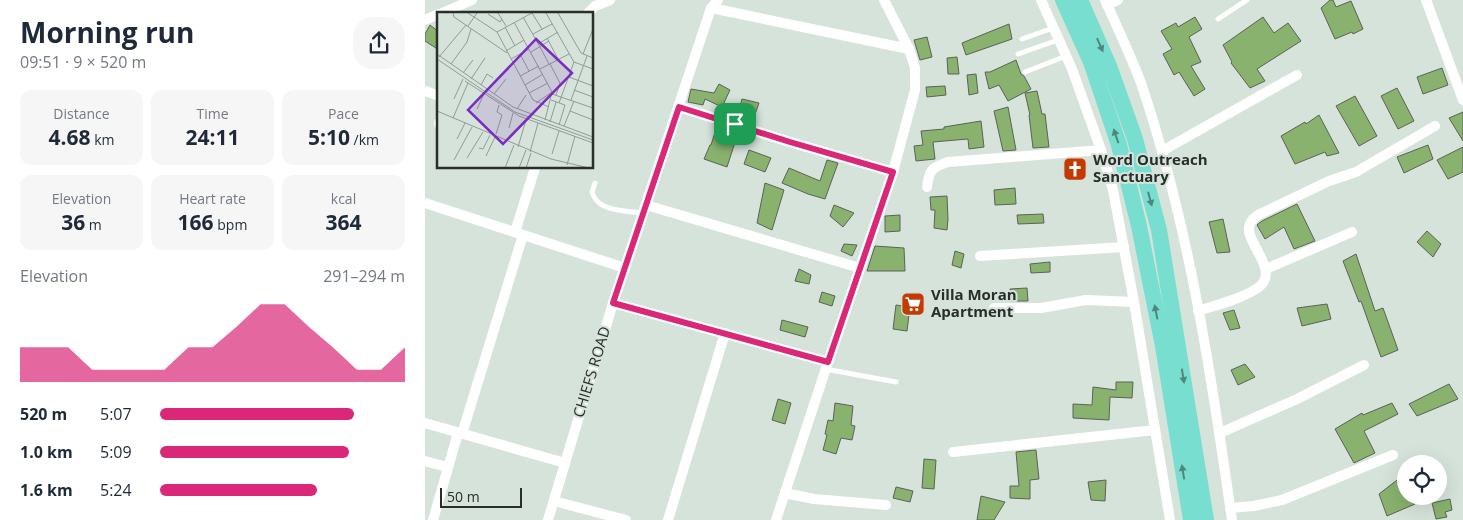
<!DOCTYPE html>
<meta charset="utf-8">
<style>
body{margin:0;font-family:"Open Sans",sans-serif;background:#f6f6f7;color:#1f2937;height:100vh;display:flex;flex-direction:column;font-size:19px;white-space:nowrap}
*{box-sizing:border-box;margin:0}
p{font-size:16px;color:#747a83}
.icon{flex:none;width:28px;height:28px;fill:none;stroke:currentColor;stroke-width:2;stroke-linecap:round;stroke-linejoin:round}
.map{position:relative;flex:1;overflow:hidden}
.sheet{display:flex;flex-direction:column;background:#fff;width:425px}
.sheet>*{flex:none}
.buttons{position:absolute;left:972px;top:455px;display:grid;gap:10px}
.buttons a{display:grid;place-items:center;width:50px;height:50px;border-radius:50%;background:#fff;box-shadow:0 5px 20px #0002;font-size:25px}
.scale{position:absolute;left:15px;bottom:12px;width:82px;box-sizing:border-box;padding-left:5px;border:2px solid #292e2b;border-top:0;font-size:14px;line-height:18px;white-space:nowrap;color:#292e2b;-webkit-text-stroke:4px #d6e3db;paint-order:stroke}
.pin{position:absolute;display:grid;place-items:center;width:42px;height:42px;color:#fff;margin:-21px;border-radius:10px;box-shadow:0 2px 8px #0006}
.round{display:grid;place-items:center;flex:none;width:52px;height:52px;border-radius:20px;background:#f6f6f7}
.summary{display:flex;align-items:center;justify-content:space-between;height:85px;padding:0 20px}
h1{font-size:28px;font-weight:700;line-height:38px}
.figures{display:grid;grid-template-columns:repeat(3,1fr);gap:8px;height:85px;padding:5px 20px}
.figures div{display:grid;align-content:center;border-radius:12px;background:#f6f6f7;text-align:center}
.figures b{font-size:21px;font-weight:700}
.figures small{font-size:14px;font-weight:400}
.figures p{font-size:14px}
.chart{height:140px;padding:10px 20px}
.chart p{display:flex;justify-content:space-between}
.chart svg{width:100%;height:90px;margin-top:5px;fill:#db2777;opacity:.7}
ul{padding:0 20px;list-style:none;font-size:16px}
li{display:grid;grid-template-columns:80px 60px 1fr;align-items:center;height:38px}
li i{height:12px;border-radius:6px;background:#db2777}
main{display:flex;flex:1;min-height:0}
.map>svg:first-child{display:block}
.building{fill:#88b26d;stroke:#5b6258}
.lines{fill:none;stroke-linecap:round;stroke-linejoin:round}
.service{stroke:#fff;stroke-width:5}
.minor{stroke:#fff;stroke-width:10}
.trunk{stroke:#77ded0;stroke-width:16}
.oneway{fill:#50867e}
.route-casing{stroke:#fff;stroke-width:10}
.route{stroke:#db2777;stroke-width:6}
.labels{text-anchor:middle;stroke-width:4;stroke-linejoin:round;paint-order:stroke}
.poi-label{font-size:15px;font-weight:bold;fill:#292e2b;stroke:#d6e3db;text-anchor:start}
.street-label{font-size:15px;fill:#292e2b;stroke:#d6e3db}
.inset-road{fill:none;stroke:#919b95;stroke-width:1}
.view{fill:#7b2cbf;fill-opacity:0.15;stroke:#7b2cbf;stroke-width:2.5}
.inset-edge{fill:none;stroke:#292e2b;stroke-width:2.5}
</style>
<main>
<section class="sheet">
<div class="summary"><div><h1>Morning run</h1><p>09:51 · 9 × 520 m</p></div><a class="round"><svg class="icon" aria-label="share" viewBox="0 0 24 24"><path d="M12 15V3M7 8l5-5 5 5M5 13v7h14v-7"/></svg></a></div>
<div class="figures">
<div><p>Distance</p><b>4.68<small> km</small></b></div>
<div><p>Time</p><b>24:11</b></div>
<div><p>Pace</p><b>5:10<small> /km</small></b></div>
</div>
<div class="figures">
<div><p>Elevation</p><b>36<small> m</small></b></div>
<div><p>Heart rate</p><b>166<small> bpm</small></b></div>
<div><p>kcal</p><b>364</b></div>
</div>
<div class="chart"><p><span>Elevation</span>291–294 m</p>
<svg viewBox="0 0 160 44" preserveAspectRatio="none"><path d="M0 44V27L10 27L20 27L30 38L40 38L50 38L60 38L70 27L80 27L90 17L100 6L110 6L120 17L130 27L140 38L150 38L160 27V44z"/></svg>
</div>
<ul>
<li><b>520 m</b>5:07<i style="width:79%"></i></li>
<li><b>1.0 km</b>5:09<i style="width:77%"></i></li>
<li><b>1.6 km</b>5:24<i style="width:64%"></i></li>
</ul>
</section>
<div class="map">
<svg width="1038" height="520" viewBox="0 0 1038 520">
<rect width="100%" height="100%" fill="#d6e3db"/>
<g class="building">
<path d="M905,0H908L911,7L926,1L938,29L928,34L927,32L910,39L896,8Z"/>
<path d="M770,17L777,29L764,37L776,62L766,66L780,89L769,96L754,72L749,75L738,54L747,49L736,31L751,23L753,27Z"/>
<path d="M838,17L849,33L863,23L876,41L832,69L840,81L825,88L806,63L807,62L798,45Z"/>
<path d="M584,24L587,39L541,55L537,43Z"/>
<path d="M5,25L14,32V50L0,41V34Z"/>
<path d="M502,37L507,57L495,60L489,40Z"/>
<path d="M532,57L534,74H523L522,58Z"/>
<path d="M591,60L596,74L599,76L606,89L583,101L574,85L564,89L560,72H565Z"/>
<path d="M1017,68L1023,85L998,94L992,77Z"/>
<path d="M551,74L553,93L544,95L542,75Z"/>
<path d="M294,84L305,90L297,107L280,99L278,105L263,102L266,89L289,93Z"/>
<path d="M520,86L521,95L502,97L501,87Z"/>
<path d="M972,88L989,121L973,129L956,96Z"/>
<path d="M612,91L617,114H620L624,147L608,148L604,115H605L600,93Z"/>
<path d="M930,96L952,136L934,146L911,106Z"/>
<path d="M317,99L334,103L329,117L313,113Z"/>
<path d="M583,107L591,150L578,151L569,111Z"/>
<path d="M1038,112V141L1024,118Z"/>
<path d="M894,115L914,153L902,156L900,152L870,164L856,136L880,122L881,124Z"/>
<path d="M556,121L559,147L544,149L543,139L508,142L510,159L491,161L489,146L498,145L496,131L519,129V127Z"/>
<path d="M292,126L313,133L302,167L279,159L285,145H286Z"/>
<path d="M1003,145L1008,159L979,173L972,157Z"/>
<path d="M1038,147V172L1023,179L1012,160Z"/>
<path d="M324,150L346,158L340,172L319,164Z"/>
<path d="M402,160L413,163L400,199L383,194L357,183L364,168L395,181Z"/>
<path d="M340,183L359,190L347,230L332,223Z"/>
<path d="M590,188L591,204L570,205L569,190Z"/>
<path d="M522,196L523,219L522,230L509,228L510,210H506L505,197Z"/>
<path d="M872,204L890,241L869,249L859,227L840,239L832,225L833,224L837,221Z"/>
<path d="M409,205L429,213L418,227L405,216Z"/>
<path d="M618,214L619,223L593,224L592,215Z"/>
<path d="M475,215V231L460,232V216Z"/>
<path d="M798,219L805,252L792,253L784,222Z"/>
<path d="M1002,231L1016,244L1008,257L992,242Z"/>
<path d="M419,244L432,245L427,256L416,251Z"/>
<path d="M450,246L479,248L480,271H442Z"/>
<path d="M530,251L539,254L536,268L527,265Z"/>
<path d="M931,254L950,311L958,308L973,350L956,357L936,301L934,302L918,261Z"/>
<path d="M625,262V272L606,273L605,264Z"/>
<path d="M374,269L386,275L384,284L370,281Z"/>
<path d="M602,288L603,301H585V289Z"/>
<path d="M397,292L410,296L407,306L394,302Z"/>
<path d="M902,304L906,319L877,326L872,308Z"/>
<path d="M471,305L485,307L482,331L468,329Z"/>
<path d="M809,310L815,328L805,330L798,313Z"/>
<path d="M357,320L383,327L380,337L355,330Z"/>
<path d="M820,364L830,377L813,385L806,370Z"/>
<path d="M691,382H708L707,398L685,397L684,420L648,418V404L667,405L668,387L691,390Z"/>
<path d="M1024,384L1033,399L992,416L984,404Z"/>
<path d="M353,399L366,403L360,424L347,420Z"/>
<path d="M410,403L428,406L426,425L430,426L427,440L416,438L411,454L398,450L402,435L400,434L403,420L408,421Z"/>
<path d="M967,403L973,414L939,431L950,453L929,463L910,429L937,413L938,415Z"/>
<path d="M611,450L614,479L605,480V499L585,498V486H594L591,452Z"/>
<path d="M499,459L511,460L509,489L497,488Z"/>
<path d="M976,477L981,487V496H986L990,504L962,516L954,494Z"/>
<path d="M681,480L680,501L666,500L663,482Z"/>
<path d="M471,487L488,491L485,502L468,498Z"/>
<path d="M556,496L580,502L569,520H552Z"/>
<path d="M1025,499L1027,510L1020,512L1022,517L1011,519L1007,503Z"/>
</g>
<g class="lines">
<g class="service">
<path d="M793,19L822,0"/>
<path d="M597,39L628,28"/>
<path d="M593,54L633,40"/>
<path d="M600,72L641,56"/>
<path d="M170,183L167,192C172,212 201,211 218,213"/>
<path d="M400,369L471,382"/>
</g>
<g class="minor">
<path d="M616,0L647,69L676,150L688,190L709,302L745,520"/>
<path d="M680,0C692,27 706,56 716,83C764,225 786,373 807,520"/>
<path d="M1001,0L1038,100"/>
<path d="M682,5L693,0"/>
<path d="M286,8L484,49"/>
<path d="M15,14L47,0"/>
<path d="M162,14L170,6L185,0"/>
<path d="M0,20L14,14"/>
<path d="M0,91L14,96"/>
<path d="M254,107L365,142L468,172"/>
<path d="M14,124V123"/>
<path d="M737,151L872,75"/>
<path d="M502,187C504,170 507,167 523,162L676,150"/>
<path d="M0,203L200,268"/>
<path d="M221,205L435,268"/>
<path d="M90,232L110,168"/>
<path d="M555,256L699,247"/>
<path d="M841,269L927,232"/>
<path d="M188,303L403,362"/>
<path d="M569,308H616L661,300L709,302"/>
<path d="M773,311C792,305 819,298 834,287C855,271 821,243 824,227C825,221 829,218 833,215L904,181L931,172L1010,126"/>
<path d="M0,423L140,463"/>
<path d="M795,433L872,399L939,365"/>
<path d="M37,434L98,235"/>
<path d="M528,452L730,430"/>
<path d="M0,461L22,467"/>
<path d="M360,493L389,499L461,505"/>
<path d="M129,501L201,520"/>
<path d="M805,508L829,506L857,500L968,455"/>
<path d="M8,520L33,433"/>
<path d="M123,520L188,303L286,8L293,0"/>
<path d="M243,520L300,333"/>
<path d="M351,520L403,362L468,172L490,90V68L484,49L459,0"/>
</g>
<g class="trunk">
<path d="M638,0L666,62L694,145L714,226L738,346L766,520"/>
<path d="M655,0L684,66L710,139L734,230L781,520"/>
</g>
</g>
<defs><path id="oneway-solid" d="M-6-.8H1V-3.2L6.5 0L1 3.2V.8H-6Z" transform="scale(1.25)"/></defs>
<g class="oneway">
<use href="#oneway-solid" transform="translate(675 45) rotate(66)"/>
<use href="#oneway-solid" transform="translate(691 136) rotate(-109)"/>
<use href="#oneway-solid" transform="translate(725 199) rotate(75)"/>
<use href="#oneway-solid" transform="translate(731 312) rotate(-101)"/>
<use href="#oneway-solid" transform="translate(758 376) rotate(81)"/>
<use href="#oneway-solid" transform="translate(758 472) rotate(-99)"/>
</g>
<g class="lines">
<g class="route-casing">
<path id="route" d="M254,107L365,142L468,172L403,362L188,303Z"/>
</g>
<use href="#route" class="route"/>
</g>
<defs>
<g id="church-square" transform="scale(1.25)"><rect x="-9" y="-9" width="18" height="18" rx="4" fill="#c33b02" stroke="#d6e3db"/><path d="M-1.2-6h2.4v3.5h3.3v2.4h-3.3V6h-2.4V-.1h-3.3v-2.4h3.3Z" fill="#fff"/></g>
<g id="supermarket-square" transform="scale(1.25)"><rect x="-9" y="-9" width="18" height="18" rx="4" fill="#c33b02" stroke="#d6e3db"/><path d="M-6-5.5h2.5l.6 2H6L4.5 2H-2.5L-4.4-4H-6ZM-1.5 3.2a1.3 1.3 0 1 0 .1 0ZM3 3.2a1.3 1.3 0 1 0 .1 0Z" fill="#fff"/></g>
</defs>
<g fill-rule="evenodd">
<use href="#church-square" x="650" y="169"/>
<use href="#supermarket-square" x="488" y="304"/>
</g>
<g class="labels">
<g class="poi-label">
<text x="668" y="165">Word Outreach<tspan x="668" dy="17">Sanctuary</tspan></text>
<text x="506" y="300">Villa Moran<tspan x="506" dy="17">Apartment</tspan></text>
</g>
<g class="street-label">
<text transform="translate(167 372) rotate(-73)" y="5">CHIEFS ROAD</text>
</g>
</g>
<g transform="translate(12 12)">
<rect width="156" height="156" fill="#d6e3db"/>
<path class="inset-road" d="M16,1L17,5L70,41M31,1L60,20L95,1M61,1L69,14M95,1L105,17M109,1L137,50L156,57M121,1L144,41L156,46M51,2L63,10L65,7M86,5L103,35M77,10L115,80L108,108M31,14L40,1M68,15L78,34M60,20L96,88L112,95M96,22L115,12M110,26L121,47M101,32L121,20M103,35L112,52M69,39L87,28M94,40L112,29M0,42L76,95L156,125M83,42L92,59M146,42L156,17M2,45L29,13M0,47L78,100L156,128M74,47L92,37M14,52L30,30L34,17M113,52L123,71L119,83M103,57L132,42M26,61L36,48M83,64L102,54M132,65L156,74M34,67L48,46M28,69L82,104L156,131M44,73L50,62L56,66M88,73L106,62M137,78L156,85M92,81L111,71M57,82L69,67M115,82L156,96M17,87L26,67M114,88L128,93L122,113M134,88L150,44M99,91L115,80M122,91L137,50M40,97L47,82M80,97L89,83M0,99L114,147L152,156M133,99L156,108M16,106L31,71M113,110L119,90M127,114L137,89M72,116L76,101M59,122L65,103L60,100L62,93M20,127L28,111M81,135L89,108M42,136L46,137L53,123M93,140L101,111M115,142L122,119M49,144L58,125M30,146L46,120M17,148L35,115M130,153L138,124M68,156L77,133M82,156L89,138M89,156L94,141"/>
<path class="view" d="M99,27L135,61L66,132L31,98Z"/>
<rect width="156" height="156" class="inset-edge"/>
</g>
</svg>
<div class="buttons">
<a><svg class="icon" aria-label="locate" viewBox="0 0 24 24"><circle cx="12" cy="12" r="6"/><path d="M12 2v4M12 18v4M2 12h4M18 12h4"/></svg></a>
</div>
<div class="scale">50 m</div>
<div class="pin" style="left:310px;top:124px;background:#1e9e55"><svg class="icon" aria-label="arrive" viewBox="0 0 24 24"><path d="M6 21V4h12l-3 4 3 4H6"/></svg></div>
</div>
</main>
